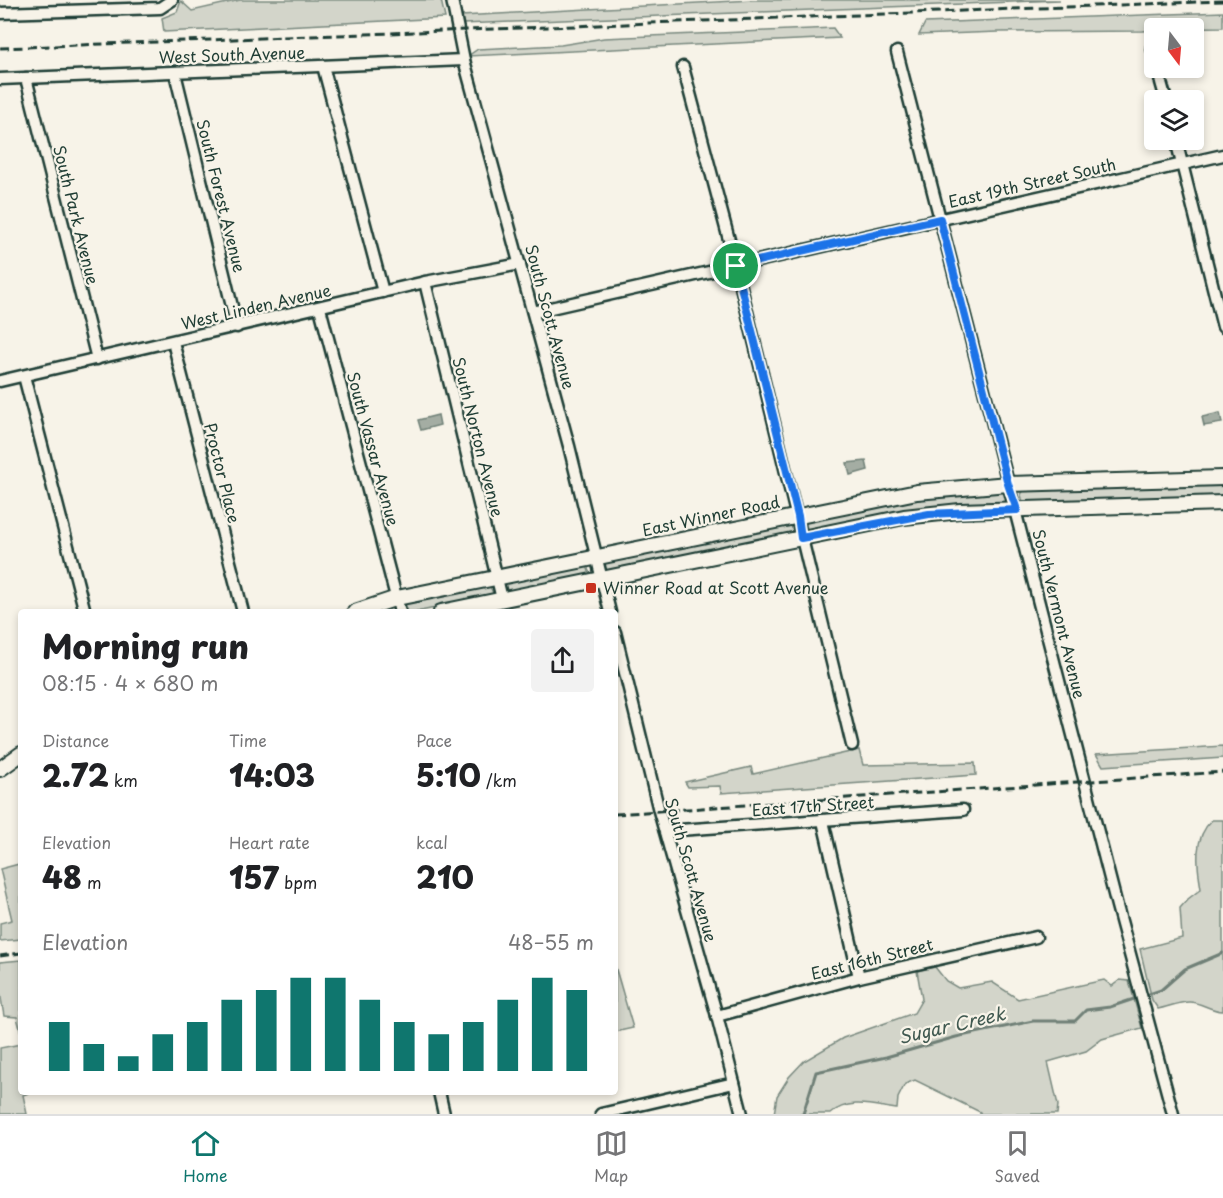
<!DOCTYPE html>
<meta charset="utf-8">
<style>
body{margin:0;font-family:"Playpen Sans",sans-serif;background:#f2f2f2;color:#202124;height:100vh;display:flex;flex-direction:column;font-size:22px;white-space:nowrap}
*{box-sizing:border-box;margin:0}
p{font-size:20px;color:#757577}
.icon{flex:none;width:33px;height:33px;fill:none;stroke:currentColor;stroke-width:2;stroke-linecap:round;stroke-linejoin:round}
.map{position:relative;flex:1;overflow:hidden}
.side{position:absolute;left:18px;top:609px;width:600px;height:486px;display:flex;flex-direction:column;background:#fff;border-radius:6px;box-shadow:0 3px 9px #0003}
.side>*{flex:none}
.needle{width:39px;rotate:164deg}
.tools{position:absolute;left:1144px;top:18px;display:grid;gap:12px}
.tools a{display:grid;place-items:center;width:60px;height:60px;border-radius:6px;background:#fff;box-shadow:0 3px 9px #0003;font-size:30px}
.pin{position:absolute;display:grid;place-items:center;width:51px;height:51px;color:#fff;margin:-26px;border:3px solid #fff;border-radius:50%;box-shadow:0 2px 6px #0007}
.round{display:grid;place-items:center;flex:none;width:63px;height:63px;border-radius:6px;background:#f2f2f2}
.overview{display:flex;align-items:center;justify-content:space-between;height:102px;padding:0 24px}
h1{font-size:33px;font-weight:800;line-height:45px}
.metrics{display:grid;grid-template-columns:repeat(3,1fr);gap:9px;height:102px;padding:6px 24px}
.metrics div{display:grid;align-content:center}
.metrics b{font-size:30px;font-weight:800}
.metrics small{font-size:16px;font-weight:400}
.metrics p{font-size:16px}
.chart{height:168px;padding:12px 24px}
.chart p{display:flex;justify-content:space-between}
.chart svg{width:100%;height:108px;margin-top:6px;stroke:#0f766e;stroke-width:6}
.tab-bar{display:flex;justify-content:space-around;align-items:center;height:84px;border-top:2px solid #e0e0e0;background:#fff;font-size:16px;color:#757577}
.tab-bar a{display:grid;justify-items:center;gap:3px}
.tab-bar .on{color:#0f766e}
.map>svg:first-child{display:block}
.green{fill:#d3d5ca;stroke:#79897f;stroke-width:1.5}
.water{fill:#a4ada3;stroke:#6f8077;stroke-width:1.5}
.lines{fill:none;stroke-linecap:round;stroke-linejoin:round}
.stream{stroke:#6f8077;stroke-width:3}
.minor-casing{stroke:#1f3d34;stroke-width:15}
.tertiary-casing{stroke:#1f3d34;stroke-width:18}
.minor{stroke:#f7f3e8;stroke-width:10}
.tertiary{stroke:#f7f3e8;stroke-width:14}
.rail{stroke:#1f3d34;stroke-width:3;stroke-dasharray:9 4.5;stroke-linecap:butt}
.route-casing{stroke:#fff;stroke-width:12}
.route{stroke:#1a73e8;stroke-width:8}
.poi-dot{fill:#c8321e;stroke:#f7f3e8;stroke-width:2}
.labels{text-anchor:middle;stroke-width:4.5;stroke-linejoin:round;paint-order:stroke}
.street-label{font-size:16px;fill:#1f3d34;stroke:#f7f3e8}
.poi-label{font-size:16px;fill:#1f3d34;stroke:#f7f3e8;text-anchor:start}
.water-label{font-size:18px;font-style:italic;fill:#405950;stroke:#f7f3e8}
</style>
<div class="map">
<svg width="1223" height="1114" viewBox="0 0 1223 1114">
<rect width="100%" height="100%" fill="#f7f3e8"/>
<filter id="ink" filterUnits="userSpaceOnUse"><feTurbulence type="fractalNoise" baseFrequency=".0167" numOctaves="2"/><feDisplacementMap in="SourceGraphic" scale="12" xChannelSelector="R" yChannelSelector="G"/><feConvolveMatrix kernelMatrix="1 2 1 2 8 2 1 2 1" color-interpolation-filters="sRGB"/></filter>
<g filter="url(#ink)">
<g class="green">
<path d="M240,0H441L445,18L164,32L162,18L177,12L181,1L192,11Z"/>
<path d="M753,0H1060L462,24L461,16Z"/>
<path d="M1223,12V27L1155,28V30L1143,31L998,32L919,35L925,23Z"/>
<path d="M833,28L840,38L468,56L478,49L561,45L604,38Z"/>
<path d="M1223,484V499L1028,505L1023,502L1021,495L1023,491L1029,490Z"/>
<path d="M968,492H1002L1005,493L1009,501L1007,505L812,531L807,530L806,523L814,518L934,496Z"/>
<path d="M790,524L793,530L792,534L609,573L605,571L603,566L604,562Z"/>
<path d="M587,566L590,574L588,576L509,593L506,591L505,584L508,581Z"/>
<path d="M489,585L493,593L487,597L416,612H408L405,604L408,601Z"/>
<path d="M1223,746V758L1103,766L1096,754Z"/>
<path d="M859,750L863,765L975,763L976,775L721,793L720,786L688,787L685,782L751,767L753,774Z"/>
<path d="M1212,820H1223V1011C1211,1011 1201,1002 1189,1002C1179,1002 1168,1007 1158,1009L1152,1000L1140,949L1182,938L1180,908L1188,899L1201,889C1197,865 1193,838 1212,820Z"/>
<path d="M19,864L21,872V939L0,941V923L12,920L0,869Z"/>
<path d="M21,960V1033L17,1017L4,1016L0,992V962Z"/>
<path d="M615,966L633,1028L615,1032Z"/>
<path d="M935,967L946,981L958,988L992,982L1018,999L1104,980L1112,986L1120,980L1129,981L1142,1028L1102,1039L1086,1051L1048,1062L1058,1105L1057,1114H980V1112L915,1080L905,1084L898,1098L897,1109C874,1106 849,1097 830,1114H774L777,1096L789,1077L804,1061L843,1038L914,1013L922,999L917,971Z"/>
<path d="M21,1044V1092H31L23,1095L27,1114H0V1048Z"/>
</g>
<g class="water">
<path d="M1220,413L1222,423L1204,426L1202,417Z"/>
<path d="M438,415L440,425L421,430L418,420Z"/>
<path d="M866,461L868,470L850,475L847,463Z"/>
</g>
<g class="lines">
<g class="stream">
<path d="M1149,994L1161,990L1185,969L1223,953"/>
<path d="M803,1114L816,1072L886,1057L956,1037L1033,1021H1075L1086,1010L1110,1007L1134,999"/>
</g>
<g class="minor-casing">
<g id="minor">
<path d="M452,0L464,60L569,446L610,612"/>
<path d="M0,13L160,8L172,0"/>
<path d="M1152,47L1155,58"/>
<path d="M897,52L1117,906L1173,1114"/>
<path d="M323,66L383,292"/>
<path d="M683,67L736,266L852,745"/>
<path d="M1157,68L1166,100"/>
<path d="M175,73L237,327"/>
<path d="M26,78L97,359"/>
<path d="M0,79L464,60"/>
<path d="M1176,140L1223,327"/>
<path d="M425,282L502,599"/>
<path d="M320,308L400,612"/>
<path d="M533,312L1223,155"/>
<path d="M173,342L243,612"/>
<path d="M24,376L85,612"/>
<path d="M0,381L425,282L520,264"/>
<path d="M615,632L659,811L717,1016L742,1114"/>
<path d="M823,821L859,977"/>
<path d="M665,831L963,810"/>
<path d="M717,1016L859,977L1036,937"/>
<path d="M439,1092L444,1114"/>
<path d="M601,1114L734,1083"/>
</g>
</g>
<g class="tertiary-casing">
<g id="tertiary">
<path d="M355,612L397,598L917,492L1008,484L1223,478"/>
<path d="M441,612L904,517L960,511L1223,503"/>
<path d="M0,769L21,754"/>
</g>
</g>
<use href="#minor" class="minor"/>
<use href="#tertiary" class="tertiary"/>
<g class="rail">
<path d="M0,48L1223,1"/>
<path d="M615,814L1223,772"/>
<path d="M0,956L21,953"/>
</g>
</g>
</g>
<g class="lines" filter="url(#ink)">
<g class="route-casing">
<path id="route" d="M940,219L1008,484L1017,510L929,514L801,538L798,516L736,266Z"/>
</g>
<use href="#route" class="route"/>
</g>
<rect class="poi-dot" x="585" y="582" width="12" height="12" rx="3"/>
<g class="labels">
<g class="street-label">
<text transform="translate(232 55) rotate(-2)" y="6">West South Avenue</text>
<text transform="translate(1032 183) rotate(-13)" y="6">East 19th Street South</text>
<text transform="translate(221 196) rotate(76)" y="6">South Forest Avenue</text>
<text transform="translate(76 215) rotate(76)" y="6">South Park Avenue</text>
<text transform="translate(256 307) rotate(-13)" y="6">West Linden Avenue</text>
<text transform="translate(550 317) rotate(75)" y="6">South Scott Avenue</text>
<text transform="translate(478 437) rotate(76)" y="6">South Norton Avenue</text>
<text transform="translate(373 449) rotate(75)" y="6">South Vassar Avenue</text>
<text transform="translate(222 473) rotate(76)" y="6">Proctor Place</text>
<text transform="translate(711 516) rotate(-12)" y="6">East Winner Road</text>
<text transform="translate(1059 614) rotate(76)" y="6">South Vermont Avenue</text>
<text transform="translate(813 806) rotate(-4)" y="6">East 17th Street</text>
<text transform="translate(691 870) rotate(74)" y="6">South Scott Avenue</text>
<text transform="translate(872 959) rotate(-14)" y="6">East 16th Street</text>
</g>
<g class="poi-label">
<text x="603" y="594">Winner Road at Scott Avenue</text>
</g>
<g class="water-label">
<text transform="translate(952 1026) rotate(-13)" y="6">Sugar Creek</text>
</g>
</g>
</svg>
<div class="tools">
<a><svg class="needle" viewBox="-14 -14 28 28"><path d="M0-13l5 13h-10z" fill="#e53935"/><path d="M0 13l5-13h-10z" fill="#757577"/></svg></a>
<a><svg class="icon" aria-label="layers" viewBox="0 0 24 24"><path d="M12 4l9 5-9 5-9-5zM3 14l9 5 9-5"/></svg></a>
</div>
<div class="pin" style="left:736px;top:266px;background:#1e9e55"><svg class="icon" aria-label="arrive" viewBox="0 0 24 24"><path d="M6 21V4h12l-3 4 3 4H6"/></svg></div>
<section class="side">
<div class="overview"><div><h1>Morning run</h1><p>08:15 · 4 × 680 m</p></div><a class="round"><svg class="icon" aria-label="share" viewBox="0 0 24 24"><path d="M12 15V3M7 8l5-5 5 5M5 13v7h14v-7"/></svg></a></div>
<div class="metrics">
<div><p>Distance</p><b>2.72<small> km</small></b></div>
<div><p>Time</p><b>14:03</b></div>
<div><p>Pace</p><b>5:10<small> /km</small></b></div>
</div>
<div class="metrics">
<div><p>Elevation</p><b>48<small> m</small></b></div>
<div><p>Heart rate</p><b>157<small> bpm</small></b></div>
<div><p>kcal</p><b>210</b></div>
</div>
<div class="chart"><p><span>Elevation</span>48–55 m</p>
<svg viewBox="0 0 160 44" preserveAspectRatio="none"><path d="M5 44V24M15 44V33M25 44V38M35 44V29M45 44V24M55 44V15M65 44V11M75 44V6M85 44V6M95 44V15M105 44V24M115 44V29M125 44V24M135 44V15M145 44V6M155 44V11"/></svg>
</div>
</section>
</div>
<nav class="tab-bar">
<a class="on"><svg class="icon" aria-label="home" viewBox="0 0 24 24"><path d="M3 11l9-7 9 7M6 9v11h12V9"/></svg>Home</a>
<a><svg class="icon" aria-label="map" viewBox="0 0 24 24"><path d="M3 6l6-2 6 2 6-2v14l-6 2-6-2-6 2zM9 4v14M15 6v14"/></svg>Map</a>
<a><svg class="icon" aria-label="saved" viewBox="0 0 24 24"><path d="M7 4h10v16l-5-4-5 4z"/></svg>Saved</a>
</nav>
